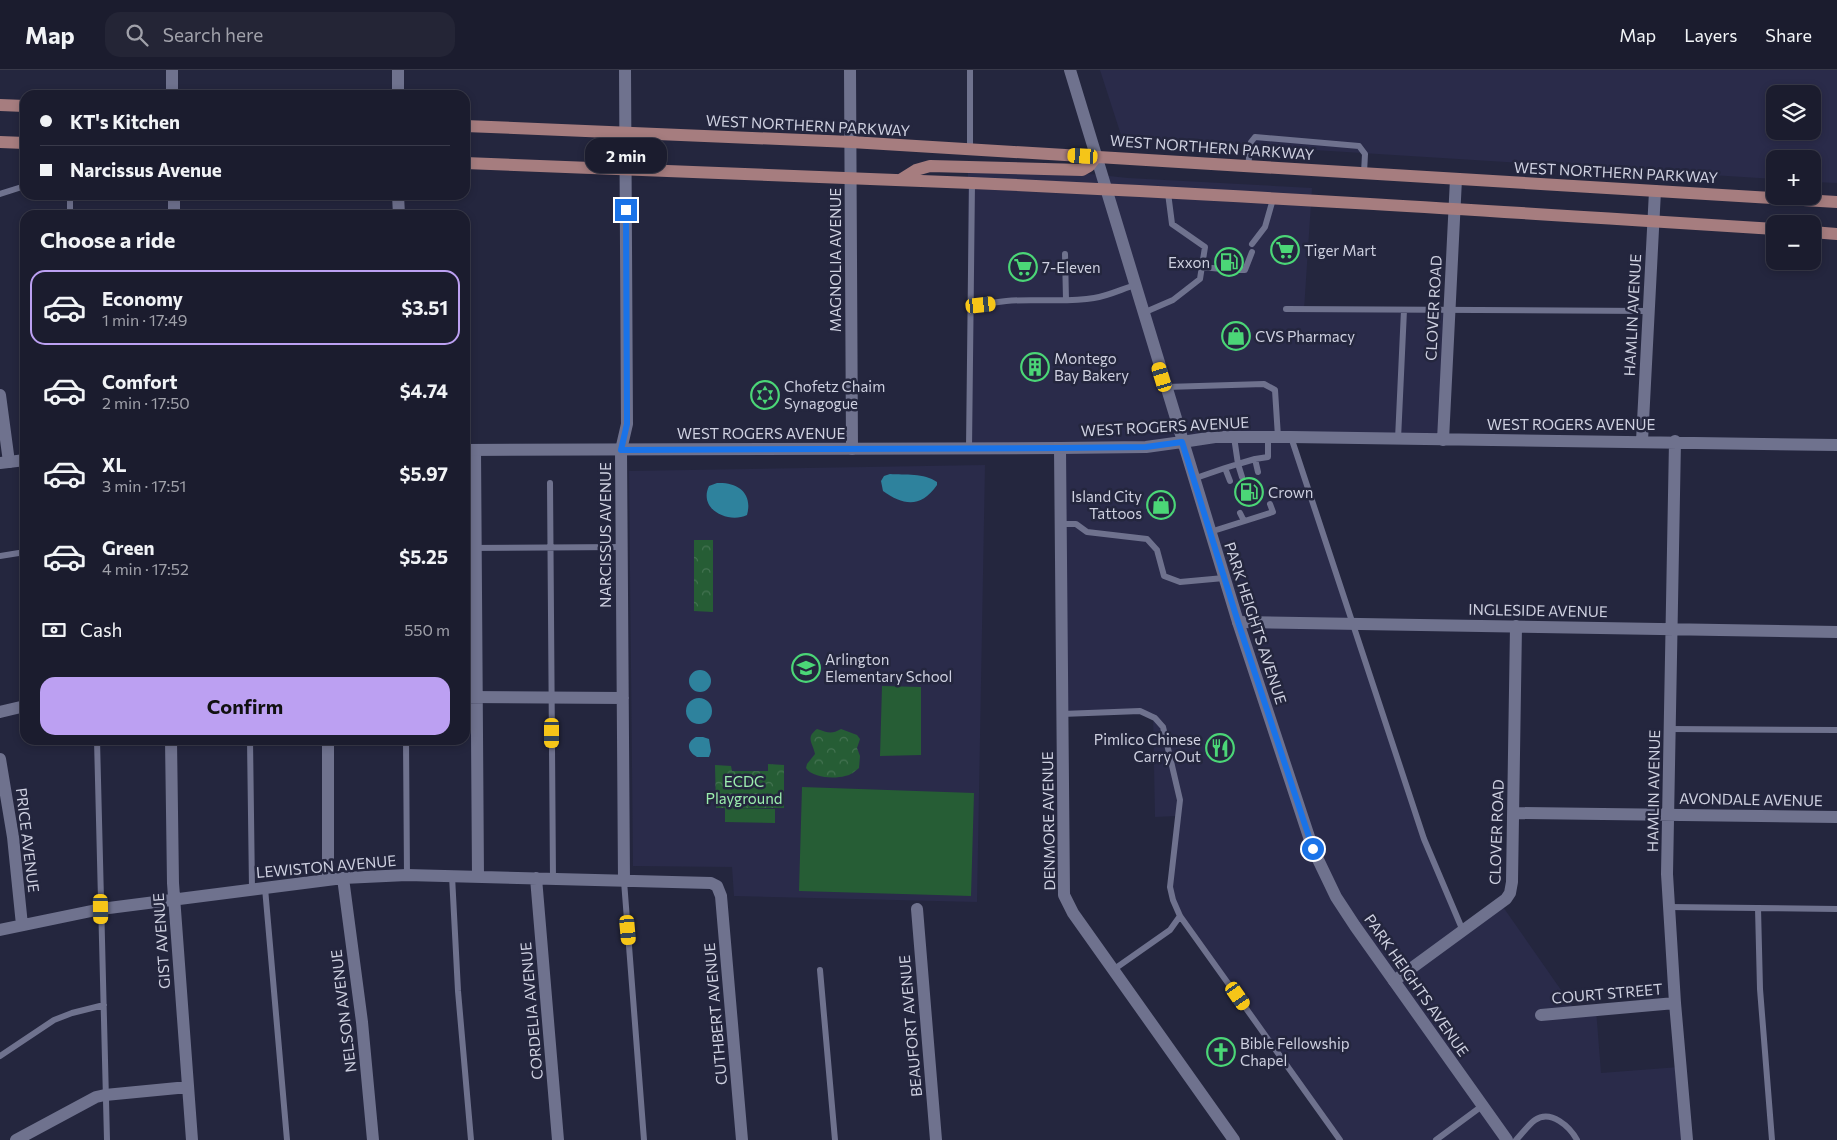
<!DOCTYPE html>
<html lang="en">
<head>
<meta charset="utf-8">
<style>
  body { margin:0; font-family:Commissioner,sans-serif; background:#242536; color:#f1f3f6; height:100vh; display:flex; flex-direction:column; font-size:19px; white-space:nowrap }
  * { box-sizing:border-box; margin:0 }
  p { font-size:16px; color:#a0a1aa }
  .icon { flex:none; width:28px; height:28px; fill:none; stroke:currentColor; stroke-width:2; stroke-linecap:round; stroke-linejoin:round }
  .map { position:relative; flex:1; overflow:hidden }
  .panel { position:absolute; left:20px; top:140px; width:450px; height:535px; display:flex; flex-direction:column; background:#1b1c2e; border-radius:15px; box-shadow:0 2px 8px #0003,0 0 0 1px #393a4a }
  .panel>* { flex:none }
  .hud { position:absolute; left:20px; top:20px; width:450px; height:110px; border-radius:15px; box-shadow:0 2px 8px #0003,0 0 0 1px #393a4a; display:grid; align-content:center; height:110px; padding:0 20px; background:#1b1c2e }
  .buttons { position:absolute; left:1766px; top:15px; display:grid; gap:10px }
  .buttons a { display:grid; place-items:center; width:55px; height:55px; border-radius:10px; background:#1b1c2e; box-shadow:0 2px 8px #0003,0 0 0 1px #393a4a; font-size:25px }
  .end { position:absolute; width:22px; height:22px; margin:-11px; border:6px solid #1a73e8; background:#fff; box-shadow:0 0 0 2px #fff }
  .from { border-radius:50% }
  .bubble { position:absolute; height:35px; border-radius:15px; background:#1b1c2e; box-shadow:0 2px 8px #0003,0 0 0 1px #393a4a; font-size:16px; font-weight:700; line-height:35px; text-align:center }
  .car { position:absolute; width:15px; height:30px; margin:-15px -8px; border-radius:6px; box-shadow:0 0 4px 1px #0007; background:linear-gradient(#f5c518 24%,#345 0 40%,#f5c518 0 76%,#345 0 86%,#f5c518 0) }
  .hud b { display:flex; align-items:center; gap:18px; height:48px; font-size:19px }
  .hud b+b { border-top:1px solid #393a4a }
  .hud i { width:12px; height:12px; background:#f1f3f6 }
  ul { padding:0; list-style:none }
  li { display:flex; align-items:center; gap:15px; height:75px; margin:0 10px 8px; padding:0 10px; border:2px solid transparent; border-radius:15px }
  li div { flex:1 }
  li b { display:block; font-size:19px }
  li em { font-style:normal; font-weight:700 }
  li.current { border-color:#bca0f2 }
  li>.icon { width:45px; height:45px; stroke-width:1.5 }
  h2 { padding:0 20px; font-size:22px; line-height:60px }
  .pay { display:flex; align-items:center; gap:12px; height:55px; padding:0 20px; font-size:19px }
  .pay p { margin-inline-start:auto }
  .button { display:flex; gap:10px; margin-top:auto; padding:10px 20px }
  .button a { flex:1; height:58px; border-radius:15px; background:#bca0f2; color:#111; font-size:20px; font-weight:700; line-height:58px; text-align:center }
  header { display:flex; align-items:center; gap:30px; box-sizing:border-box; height:70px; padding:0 25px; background:#1b1c2e; border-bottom:1px solid #393a4a }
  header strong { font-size:24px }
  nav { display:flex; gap:28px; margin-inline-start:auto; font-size:18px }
  .search { width:350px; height:45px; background:#242536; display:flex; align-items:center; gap:12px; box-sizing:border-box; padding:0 18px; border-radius:15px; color:#a0a1aa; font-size:19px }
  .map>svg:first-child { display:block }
</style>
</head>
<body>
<header>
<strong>Map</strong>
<div class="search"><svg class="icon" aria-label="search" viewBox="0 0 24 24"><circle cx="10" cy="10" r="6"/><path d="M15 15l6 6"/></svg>Search here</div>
<nav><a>Map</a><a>Layers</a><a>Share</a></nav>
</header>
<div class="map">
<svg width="1837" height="1070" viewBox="0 0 1837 1070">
  <defs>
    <pattern id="park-crowns" width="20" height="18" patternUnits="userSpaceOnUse" patternTransform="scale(1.25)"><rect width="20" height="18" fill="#265d35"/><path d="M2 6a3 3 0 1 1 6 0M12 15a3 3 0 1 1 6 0" fill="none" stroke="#447352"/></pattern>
  </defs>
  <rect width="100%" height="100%" fill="#24263e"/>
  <path fill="#2a2b4a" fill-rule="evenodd" d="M1100,0H1837V113L1813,112L1812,89H1775V109L1122,68ZM1775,24H1812V61H1775Z
    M968,101L1070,102L1128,108L1312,118L1304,240L1449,241L1439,372L1292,369L1411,739L1461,863L1501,834L1575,940L1596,939L1601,1003L1679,997L1684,1070H1340L1172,833L1177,746L1155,747L1153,643L1060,644L1058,379L968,378Z
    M985,395L977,832L734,826L732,797L633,796L629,401Z"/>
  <path fill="url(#park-crowns)" d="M694,470H713V542L694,541Z
    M817,659C827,662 831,665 841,659L857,665L860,669L857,678L860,686L859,698C854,702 851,705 845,706C834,709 813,708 806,698L807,694L815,684C813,673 805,668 817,659Z
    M768,694L784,695V738H716L715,695L731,696L732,701H768Z"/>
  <path fill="#265d35" d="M882,616L921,617V685L880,686Z
    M802,717L974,723L971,826L799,821Z
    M725,738L775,739V753L725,752Z"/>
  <path fill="#2e829d" d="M890,404C905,405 924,403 937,412V415C921,438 904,436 883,421L881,411L884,406Z
    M717,413C738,412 753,423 747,445C728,454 698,439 709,416Z
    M689 611a11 11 0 1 1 22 0a11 11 0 1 1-22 0Z
    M686 641a13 13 0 1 1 26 0a13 13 0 1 1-26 0Z
    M696,667H703L709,669L711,681L709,687H697C688,682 685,673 696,667Z"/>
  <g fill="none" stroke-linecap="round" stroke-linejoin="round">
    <path stroke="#6f728e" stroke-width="6" d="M970,79V0
      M1248,96L1251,72L1255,67L1359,76L1365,84L1364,103
      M0,124L25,116
      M70,125V145
      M1252,174L1265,157L1273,129
      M1065,184L1066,230
      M1202,197L1222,199
      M1235,200H1245L1252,182
      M971,239C1008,223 1055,235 1094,228C1108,226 1122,219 1135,215
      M1286,239L1648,241
      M1143,243L1173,230L1200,209L1205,177L1172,154L1168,123
      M1166,317L1264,314L1275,320L1278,367
      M1291,367L1424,769L1463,861
      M1398,369L1404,240
      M969,379L972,113
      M1255,389L1268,387V367
      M1242,407L1238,394L1255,389L1258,402
      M1193,409L1225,398
      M1230,411L1225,398L1238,394L1234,367
      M550,413L553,809
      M1240,443L1244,451
      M1061,454H1076L1087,462L1147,469L1157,480L1164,506L1180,512L1224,508
      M1210,462L1273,442L1270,434
      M465,478L621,477
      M0,486L25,482
      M1062,644L1140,641L1155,648L1163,657L1180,730L1170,817L1173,830L1180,846L1340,1070
      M1670,659L1837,660
      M97,670L107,1070
      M250,670L252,819
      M406,670L407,805
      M452,806L458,921L471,1070
      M624,811L644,1070
      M265,818L287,1070
      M1668,837L1837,839
      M1758,838L1760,919L1772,1070
      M820,900L835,1070
      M1113,900L1170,860L1180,846
      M0,986L54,950L72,943L104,935
      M1436,1070L1482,1036
      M1516,1070C1522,1064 1528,1055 1535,1050C1551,1039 1570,1057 1577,1070"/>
    <path stroke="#6f728e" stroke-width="12" d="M172,0V25
      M850,0L852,379
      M398,25V0
      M174,125V145
      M398,125L399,145
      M0,325L9,392
      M1443,370L1456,109
      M1642,371L1655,121
      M1675,371L1667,804L1675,933L1687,1070
      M1182,372L1215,367H1291L1837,375
      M1060,378L1064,825L1073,843L1234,1070
      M475,380L478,807
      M1238,552L1837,562
      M465,627L623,628
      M0,642L25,636
      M171,670L173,813L192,1070
      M328,670V810
      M0,689L13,767L22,855
      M1514,743L1837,747
      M343,808L362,952L373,1070
      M536,808L558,1070
      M624,811L621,380L627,354L625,0
      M917,839L936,1070
      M0,860L101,839L343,808L407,805L711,813L717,816L721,826L742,1070
      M1394,911L1506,829L1510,823L1512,812L1516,556
      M1541,945L1675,933
      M16,1070L96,1027L105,1025L188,1017"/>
    <path stroke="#6f728e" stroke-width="12" d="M1070,0L1238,552L1313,779L1336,827L1355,856L1507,1070
      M465,380L1060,378L1146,377L1182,372
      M0,393L25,390"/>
    <path stroke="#a67d7f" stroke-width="12" d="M0,35L25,36
      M465,56L851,72L1837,132
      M0,72L25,73
      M465,93C634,101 803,105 972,113C1240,125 1508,142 1775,159
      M900,110L916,100L930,96L1082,100L1089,96L1096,87
      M1812,162L1837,164"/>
  </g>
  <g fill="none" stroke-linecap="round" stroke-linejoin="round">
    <path stroke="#1a73e8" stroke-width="6" d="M626,140L627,354L621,380L1060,378L1146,377L1182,372L1238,552L1313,779"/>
  </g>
  <defs>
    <symbol id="supermarket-ring" viewBox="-11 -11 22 22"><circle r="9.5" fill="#24263e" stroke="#4bd677" stroke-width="1.5"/><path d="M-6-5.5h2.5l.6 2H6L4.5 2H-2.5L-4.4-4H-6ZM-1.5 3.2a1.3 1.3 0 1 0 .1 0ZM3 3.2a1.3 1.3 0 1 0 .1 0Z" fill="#4bd677"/></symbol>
    <symbol id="fuel-ring" viewBox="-11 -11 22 22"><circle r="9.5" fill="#24263e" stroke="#4bd677" stroke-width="1.5"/><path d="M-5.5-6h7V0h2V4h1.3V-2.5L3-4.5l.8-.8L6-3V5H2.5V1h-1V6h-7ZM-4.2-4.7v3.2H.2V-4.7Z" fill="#4bd677"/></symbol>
    <symbol id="shop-ring" viewBox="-11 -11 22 22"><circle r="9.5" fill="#24263e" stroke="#4bd677" stroke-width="1.5"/><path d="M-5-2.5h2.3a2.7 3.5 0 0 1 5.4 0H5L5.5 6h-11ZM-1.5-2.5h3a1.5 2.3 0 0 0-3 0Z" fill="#4bd677"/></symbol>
    <symbol id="building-ring" viewBox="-11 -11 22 22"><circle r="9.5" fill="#24263e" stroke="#4bd677" stroke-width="1.5"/><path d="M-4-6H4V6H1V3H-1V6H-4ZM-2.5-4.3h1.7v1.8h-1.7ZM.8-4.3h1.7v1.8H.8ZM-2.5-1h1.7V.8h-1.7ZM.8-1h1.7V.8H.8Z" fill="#4bd677"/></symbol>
    <symbol id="synagogue-ring" viewBox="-11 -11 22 22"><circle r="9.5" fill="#24263e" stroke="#4bd677" stroke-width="1.5"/><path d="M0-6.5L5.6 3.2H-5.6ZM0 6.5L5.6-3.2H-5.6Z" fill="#4bd677"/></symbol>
    <symbol id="school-ring" viewBox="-11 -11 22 22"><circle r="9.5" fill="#24263e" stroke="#4bd677" stroke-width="1.5"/><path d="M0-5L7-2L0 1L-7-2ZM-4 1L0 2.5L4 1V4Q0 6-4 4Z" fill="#4bd677"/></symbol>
    <symbol id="restaurant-ring" viewBox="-11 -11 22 22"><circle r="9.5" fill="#24263e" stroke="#4bd677" stroke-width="1.5"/><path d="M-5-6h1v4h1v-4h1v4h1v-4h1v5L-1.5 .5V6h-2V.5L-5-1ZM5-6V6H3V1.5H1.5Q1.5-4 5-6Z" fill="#4bd677"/></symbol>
    <symbol id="church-ring" viewBox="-11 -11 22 22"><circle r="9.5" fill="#24263e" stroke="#4bd677" stroke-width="1.5"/><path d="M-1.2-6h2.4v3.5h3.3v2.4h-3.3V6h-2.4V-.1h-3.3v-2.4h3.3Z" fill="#4bd677"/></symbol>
  </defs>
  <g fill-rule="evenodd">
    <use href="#supermarket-ring" x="1269" y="164" width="32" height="32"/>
    <use href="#fuel-ring" x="1213" y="176" width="32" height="32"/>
    <use href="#supermarket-ring" x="1007" y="181" width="32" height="32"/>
    <use href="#shop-ring" x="1220" y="250" width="32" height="32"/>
    <use href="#building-ring" x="1019" y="281" width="32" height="32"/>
    <use href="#synagogue-ring" x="749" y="309" width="32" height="32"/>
    <use href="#fuel-ring" x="1233" y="406" width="32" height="32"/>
    <use href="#shop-ring" x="1145" y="419" width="32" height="32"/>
    <use href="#school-ring" x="790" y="582" width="32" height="32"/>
    <use href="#restaurant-ring" x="1204" y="662" width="32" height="32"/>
    <use href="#church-ring" x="1205" y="966" width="32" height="32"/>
  </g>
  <g text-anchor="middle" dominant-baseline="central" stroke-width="5" stroke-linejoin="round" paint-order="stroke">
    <g font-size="15" fill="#ced0e0" stroke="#24263e">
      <text transform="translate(808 55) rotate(3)">WEST NORTHERN PARKWAY</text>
      <text transform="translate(1212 77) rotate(4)">WEST NORTHERN PARKWAY</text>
      <text transform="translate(1616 102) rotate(3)">WEST NORTHERN PARKWAY</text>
      <text transform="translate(835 190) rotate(-90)">MAGNOLIA AVENUE</text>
      <text transform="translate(1433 238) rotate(-87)">CLOVER ROAD</text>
      <text transform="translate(1632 245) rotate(-87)">HAMLIN AVENUE</text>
      <text x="1571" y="354">WEST ROGERS AVENUE</text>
      <text transform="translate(1165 356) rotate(-3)">WEST ROGERS AVENUE</text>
      <text x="761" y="363">WEST ROGERS AVENUE</text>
      <text transform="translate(605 465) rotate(-90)">NARCISSUS AVENUE</text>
      <text transform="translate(1538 540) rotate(1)">INGLESIDE AVENUE</text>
      <text transform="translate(1256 553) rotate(72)">PARK HEIGHTS AVENUE</text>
      <text transform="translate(1653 721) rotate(-89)">HAMLIN AVENUE</text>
      <text transform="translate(1751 729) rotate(1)">AVONDALE AVENUE</text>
      <text transform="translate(1048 751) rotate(-91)">DENMORE AVENUE</text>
      <text transform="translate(1496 762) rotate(-88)">CLOVER ROAD</text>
      <text transform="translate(28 770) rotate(83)">PRICE AVENUE</text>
      <text transform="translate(326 796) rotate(-5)">LEWISTON AVENUE</text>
      <text transform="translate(161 871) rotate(-94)">GIST AVENUE</text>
      <text transform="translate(1417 915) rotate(55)">PARK HEIGHTS AVENUE</text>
      <text transform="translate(1607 923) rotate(-5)">COURT STREET</text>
      <text transform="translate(343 941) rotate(-97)">NELSON AVENUE</text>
      <text transform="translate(531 941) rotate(-95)">CORDELIA AVENUE</text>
      <text transform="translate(715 944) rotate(-95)">CUTHBERT AVENUE</text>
      <text transform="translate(910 956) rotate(-95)">BEAUFORT AVENUE</text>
    </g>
    <g font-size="15" fill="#ced0e0" stroke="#24263e" text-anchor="start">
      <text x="1304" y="180">Tiger Mart</text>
      <text x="1210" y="192" text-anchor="end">Exxon</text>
      <text x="1042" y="197">7-Eleven</text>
      <text x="1255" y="266">CVS Pharmacy</text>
      <text x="1054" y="288">Montego<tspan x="1054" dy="17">Bay Bakery</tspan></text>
      <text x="784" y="316">Chofetz Chaim<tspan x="784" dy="17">Synagogue</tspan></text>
      <text x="1268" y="422">Crown</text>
      <text x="1142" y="426" text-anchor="end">Island City<tspan x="1142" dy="17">Tattoos</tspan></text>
      <text x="825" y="589">Arlington<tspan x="825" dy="17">Elementary School</tspan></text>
      <text x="1201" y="669" text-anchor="end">Pimlico Chinese<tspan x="1201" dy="17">Carry Out</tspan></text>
      <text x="1240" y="973">Bible Fellowship<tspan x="1240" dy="17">Chapel</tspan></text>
    </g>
    <g font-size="15" fill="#9ceeae" stroke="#24263e">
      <text x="744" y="711">ECDC<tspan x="744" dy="17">Playground</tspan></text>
    </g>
  </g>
</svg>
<div class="buttons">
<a><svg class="icon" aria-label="layers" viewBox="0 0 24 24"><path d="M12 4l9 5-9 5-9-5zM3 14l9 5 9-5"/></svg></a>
<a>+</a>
<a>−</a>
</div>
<i class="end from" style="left:1313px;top:779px"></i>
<i class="end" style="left:626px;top:140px"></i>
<div class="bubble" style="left:585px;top:68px;width:82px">2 min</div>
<i class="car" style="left:1083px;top:86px;rotate:273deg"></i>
<i class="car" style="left:981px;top:235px;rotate:84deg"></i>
<i class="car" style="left:1162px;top:307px;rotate:343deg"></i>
<i class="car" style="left:552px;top:663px;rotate:180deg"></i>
<i class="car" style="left:101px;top:839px;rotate:179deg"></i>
<i class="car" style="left:628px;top:860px;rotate:175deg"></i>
<i class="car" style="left:1238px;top:926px;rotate:145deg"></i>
<div class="hud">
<b><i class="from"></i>KT's Kitchen</b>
<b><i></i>Narcissus Avenue</b>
</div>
<section class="panel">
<h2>Choose a ride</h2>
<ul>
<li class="current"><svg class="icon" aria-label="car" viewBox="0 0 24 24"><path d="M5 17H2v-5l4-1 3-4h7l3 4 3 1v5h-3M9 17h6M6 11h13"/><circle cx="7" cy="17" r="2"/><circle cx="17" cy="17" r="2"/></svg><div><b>Economy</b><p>1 min · 17:49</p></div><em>$3.51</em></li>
<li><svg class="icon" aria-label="car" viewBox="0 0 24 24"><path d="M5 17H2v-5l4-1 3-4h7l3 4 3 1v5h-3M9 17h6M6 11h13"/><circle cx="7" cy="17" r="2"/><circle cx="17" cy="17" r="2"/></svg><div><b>Comfort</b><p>2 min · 17:50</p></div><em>$4.74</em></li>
<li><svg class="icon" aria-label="car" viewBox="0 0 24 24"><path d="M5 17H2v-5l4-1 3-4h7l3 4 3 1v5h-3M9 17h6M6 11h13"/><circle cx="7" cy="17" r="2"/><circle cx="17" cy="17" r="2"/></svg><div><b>XL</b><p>3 min · 17:51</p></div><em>$5.97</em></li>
<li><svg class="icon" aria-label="car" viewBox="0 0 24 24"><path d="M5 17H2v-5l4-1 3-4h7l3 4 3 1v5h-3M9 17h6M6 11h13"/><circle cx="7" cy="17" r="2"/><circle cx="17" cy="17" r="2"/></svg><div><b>Green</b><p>4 min · 17:52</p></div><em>$5.25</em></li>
</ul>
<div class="pay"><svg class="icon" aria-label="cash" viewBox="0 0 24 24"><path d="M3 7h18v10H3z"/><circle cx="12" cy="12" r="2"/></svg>Cash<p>550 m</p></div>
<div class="button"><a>Confirm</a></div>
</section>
</div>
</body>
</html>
